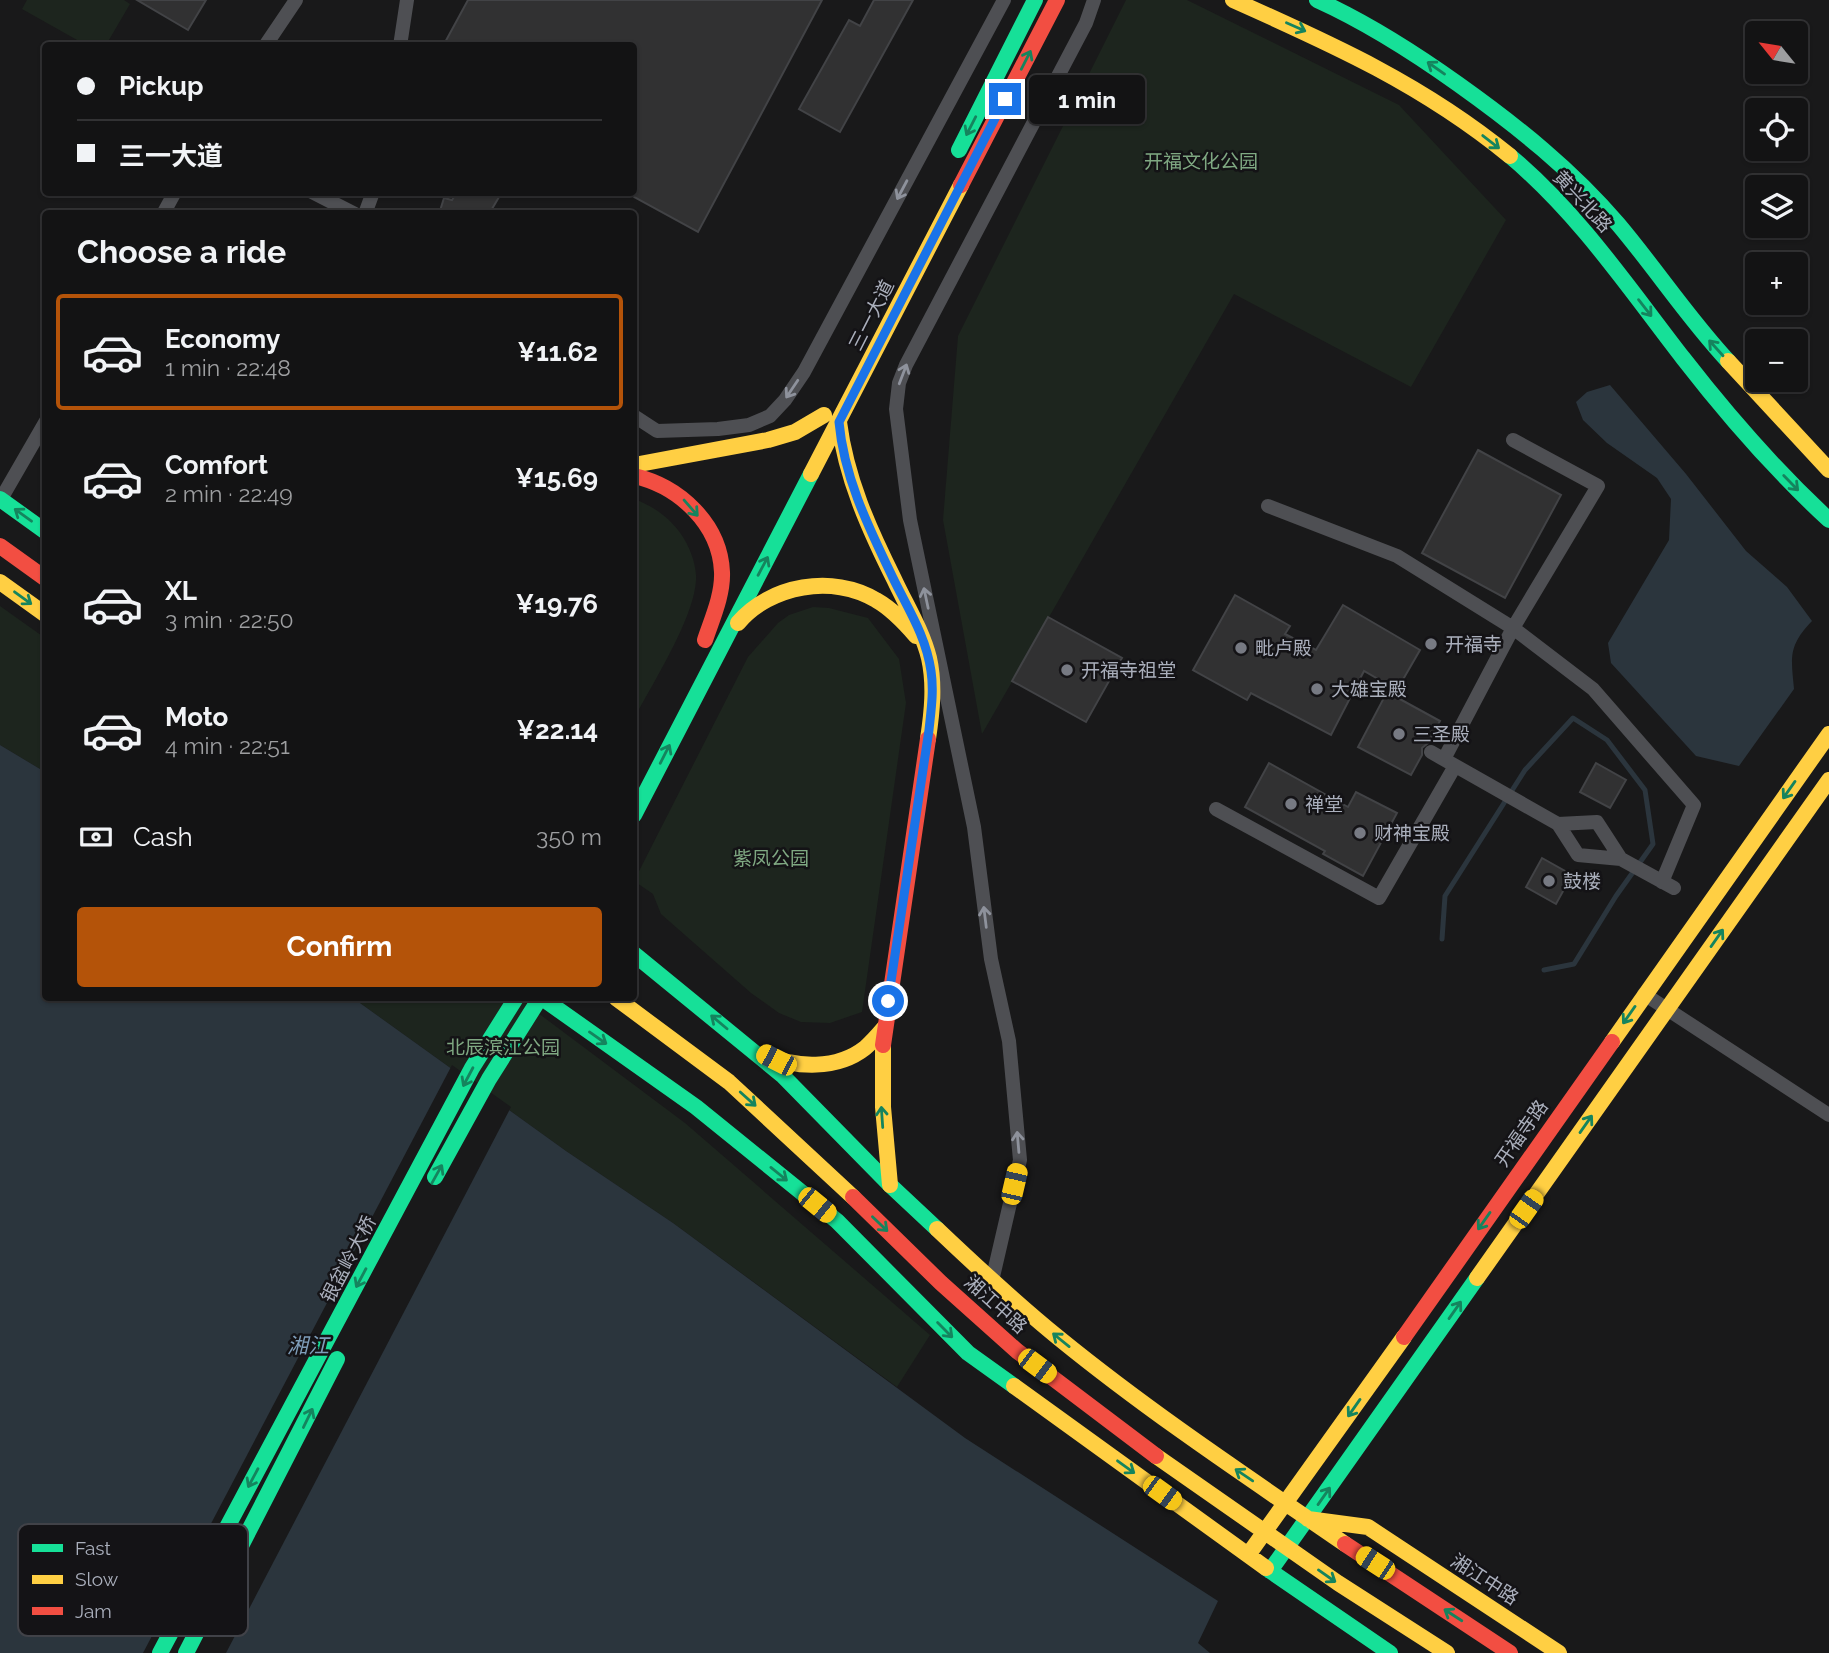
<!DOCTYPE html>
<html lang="en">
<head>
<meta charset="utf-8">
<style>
  body { margin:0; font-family:Raleway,"Noto Sans SC",sans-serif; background:#1c1c1d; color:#f1f3f6; height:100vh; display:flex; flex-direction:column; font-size:26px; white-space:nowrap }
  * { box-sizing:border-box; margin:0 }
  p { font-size:23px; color:#9d9ea0 }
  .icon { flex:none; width:38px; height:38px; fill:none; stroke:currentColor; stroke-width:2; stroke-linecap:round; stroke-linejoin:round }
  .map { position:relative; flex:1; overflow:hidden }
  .drawer { position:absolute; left:42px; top:210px; width:595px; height:791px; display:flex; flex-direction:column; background:#131314; border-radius:7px; box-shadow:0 2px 5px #0004,0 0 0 2px #323234 }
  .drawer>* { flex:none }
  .guide { position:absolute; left:42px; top:42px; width:595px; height:154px; border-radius:7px; box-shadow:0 2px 5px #0004,0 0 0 2px #323234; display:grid; align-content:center; height:154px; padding:0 35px; background:#131314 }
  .needle { width:46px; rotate:300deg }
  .fabs { position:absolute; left:1745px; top:21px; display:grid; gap:14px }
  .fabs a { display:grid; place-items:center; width:63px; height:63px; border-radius:7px; background:#131314; box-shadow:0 2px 5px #0004,0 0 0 2px #323234; font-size:35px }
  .end { position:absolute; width:32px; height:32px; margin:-16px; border:9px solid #1a73e8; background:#fff; box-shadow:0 0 0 4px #fff }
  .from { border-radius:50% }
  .bubble { position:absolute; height:49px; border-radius:7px; background:#131314; box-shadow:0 2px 5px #0004,0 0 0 2px #323234; font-size:23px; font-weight:700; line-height:49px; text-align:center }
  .car { position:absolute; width:21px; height:42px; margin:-21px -10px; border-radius:9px; box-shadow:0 0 5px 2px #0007; background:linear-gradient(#f5c518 24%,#345 0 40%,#f5c518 0 76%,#345 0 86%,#f5c518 0) }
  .guide b { display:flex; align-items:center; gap:24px; height:66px; font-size:26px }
  .guide b+b { border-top:2px solid #323234 }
  .guide i { width:18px; height:18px; background:#f1f3f6 }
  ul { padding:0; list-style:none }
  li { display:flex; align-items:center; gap:21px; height:116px; margin:0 14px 10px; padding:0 21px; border:4px solid transparent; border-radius:7px }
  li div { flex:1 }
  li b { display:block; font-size:26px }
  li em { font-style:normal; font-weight:700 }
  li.active { border-color:#b45309 }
  li>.icon { width:63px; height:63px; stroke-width:1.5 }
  h2 { padding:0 35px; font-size:32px; line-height:84px }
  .pay { display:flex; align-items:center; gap:18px; height:77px; padding:0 35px; font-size:26px }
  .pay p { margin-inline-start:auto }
  .primary-button { display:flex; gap:14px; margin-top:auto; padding:14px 35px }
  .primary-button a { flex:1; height:80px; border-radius:7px; background:#b45309; color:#fff; font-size:28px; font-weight:700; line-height:80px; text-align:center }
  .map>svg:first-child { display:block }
</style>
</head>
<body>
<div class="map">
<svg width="1829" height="1653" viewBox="0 0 1829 1653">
  <rect width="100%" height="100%" fill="#19191a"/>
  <path fill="#1d251e" d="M27,0H124L130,4L106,45H86L22,9Z
    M1126,0H1187L1399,105L1506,220L1411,387L1234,294L982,734L943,520L958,336Z
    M634,499C653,506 669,517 681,534C689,546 695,560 696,575C698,613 652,684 634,719Z
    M0,606L45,638V772L0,745Z
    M813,607L829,608L868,618L899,659L906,703L862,1012L830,1023L801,1022L779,1013L751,993L661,914L653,894L634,881L748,657L778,623L789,615Z
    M353,998H518L685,1123L930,1335L897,1387L673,1223L566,1151Z"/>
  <path fill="#2b353d" d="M1610,385L1686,474L1746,551L1787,587L1812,621C1788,646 1791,657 1794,689L1739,766L1696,756L1611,663L1608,643L1669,540L1671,499L1657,478L1607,443L1583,420L1576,402L1587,392Z
    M0,745L45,772L46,998H353L566,1151L673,1223L965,1438L1218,1601L1198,1643L1210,1653H0Z"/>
  <path fill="#19191a" d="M452,1065L511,1107L226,1653H143Z"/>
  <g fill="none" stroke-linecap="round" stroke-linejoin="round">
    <path stroke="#2b353d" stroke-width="5" d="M1442,939L1445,896L1525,770L1573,718L1607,740L1645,790L1653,844L1616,896L1574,964L1544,970"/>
  </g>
  <path fill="#313132" stroke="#424346" stroke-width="2" d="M137,0H206L188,30Z
    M468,0H822L698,232L634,197V46H443Z
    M874,0H913L840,132L799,109L849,20L860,26Z
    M457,192H502L489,214H439L444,198L452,200Z
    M1478,450L1561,495L1505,598L1422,553Z
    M1235,595L1290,626L1285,634L1316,650L1343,605L1420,650L1397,690L1364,671L1331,735L1251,693L1247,700L1193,670Z
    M1048,617L1122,658L1086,722L1012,681Z
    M1387,692L1440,721L1428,743L1422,748V755L1411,775L1358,747Z
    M1269,763L1348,807L1356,792L1397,813L1363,876L1323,854L1325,851L1245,807Z
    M1596,763L1626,780L1610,808L1580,792Z
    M1542,858L1572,875L1556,904L1526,887Z"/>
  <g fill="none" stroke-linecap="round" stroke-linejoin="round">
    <path stroke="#4e4f53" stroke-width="14" d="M265,46L296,0
      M400,46L407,0
      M312,192L355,214
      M163,214L175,192
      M365,214L373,192
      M634,416L657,431L718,429L749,425L770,416L785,400L804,372L1004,0
      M1,499L46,421
      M1268,506L1397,556L1513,628L1593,689L1694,805L1662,882
      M1431,752L1558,824L1578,855L1621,859
      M1444,759L1513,628L1598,486L1513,440
      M1216,809L1379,898L1455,766
      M1558,824L1597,822L1621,859L1674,888
      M1644,994L1829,1115
      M992,1281L1020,1160L1009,1041L991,959L974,827L910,520L896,409L899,383L906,365L1086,23L1094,0"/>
    <path stroke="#16e098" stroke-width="16" d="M1317,0C1368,23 1413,52 1458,84C1517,126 1572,170 1618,224C1656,269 1688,318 1728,361
      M959,150L1035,0
      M1510,156C1579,214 1628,287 1683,358C1728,416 1775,470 1829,520
      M0,499L46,532
      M634,815L811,474
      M634,954L782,1075L890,1185L937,1229
      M542,998L696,1107L837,1221L968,1353L1014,1386
      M435,1177L489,1079L540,998
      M1266,1568L1390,1653
      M1270,1571L1477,1278
      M160,1653L472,1068L516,998
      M186,1653L337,1359"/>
    <path stroke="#ffcf43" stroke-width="16" d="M1233,0C1334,45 1423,85 1510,156
      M1728,361L1829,470
      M839,422C846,478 869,529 894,579C906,605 922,630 929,658C935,685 932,712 928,739
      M634,465L768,440L795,432L824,415
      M811,474L961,185
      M0,582L46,615
      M738,623C770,585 833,574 876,600C892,609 904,622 916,636
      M616,998L729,1082L853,1197
      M1612,1042L1829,734
      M883,1045V1107L890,1185
      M765,1055C796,1068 837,1070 865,1048C872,1042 878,1035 884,1028
      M937,1229C977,1267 1017,1304 1060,1339C1151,1413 1249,1478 1345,1544
      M1477,1278L1829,780
      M1014,1386L1266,1568
      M1156,1456L1338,1583L1447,1653
      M1308,1519L1368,1527L1559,1653
      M1248,1555L1404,1337"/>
    <path stroke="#f24e42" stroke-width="16" d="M961,185L1057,0
      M634,476C679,486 720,524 722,572C723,595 712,619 705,640
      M0,546L46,579
      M883,1045L928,739
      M853,1197L941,1283L1017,1351L1156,1456
      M1404,1337L1612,1042
      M1345,1544L1510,1653"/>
  </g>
  <defs><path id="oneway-shaft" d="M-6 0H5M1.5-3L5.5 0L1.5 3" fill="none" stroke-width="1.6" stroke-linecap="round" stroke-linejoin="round" transform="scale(1.75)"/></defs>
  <g stroke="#15845e">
    <use href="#oneway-shaft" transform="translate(1296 27) rotate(24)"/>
    <use href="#oneway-shaft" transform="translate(1026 60) rotate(-63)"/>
    <use href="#oneway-shaft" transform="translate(1436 68) rotate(-145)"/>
    <use href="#oneway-shaft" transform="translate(971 126) rotate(117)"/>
    <use href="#oneway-shaft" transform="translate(1491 142) rotate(38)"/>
    <use href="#oneway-shaft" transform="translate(1645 308) rotate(52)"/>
    <use href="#oneway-shaft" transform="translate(1716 348) rotate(-132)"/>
    <use href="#oneway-shaft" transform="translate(1791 483) rotate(46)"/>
    <use href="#oneway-shaft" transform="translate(691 508) rotate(49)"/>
    <use href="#oneway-shaft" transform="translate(23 515) rotate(-144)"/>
    <use href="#oneway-shaft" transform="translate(763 566) rotate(-62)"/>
    <use href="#oneway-shaft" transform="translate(23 598) rotate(36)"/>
    <use href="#oneway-shaft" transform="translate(665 754) rotate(-63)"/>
    <use href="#oneway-shaft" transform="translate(1789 790) rotate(125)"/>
    <use href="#oneway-shaft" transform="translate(1717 938) rotate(-55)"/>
    <use href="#oneway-shaft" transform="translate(1629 1015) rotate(125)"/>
    <use href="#oneway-shaft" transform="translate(719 1022) rotate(-140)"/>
    <use href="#oneway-shaft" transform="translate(598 1038) rotate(35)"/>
    <use href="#oneway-shaft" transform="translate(468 1077) rotate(118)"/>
    <use href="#oneway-shaft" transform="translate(748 1099) rotate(42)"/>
    <use href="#oneway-shaft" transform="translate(882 1117) rotate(-94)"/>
    <use href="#oneway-shaft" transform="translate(1586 1124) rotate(-55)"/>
    <use href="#oneway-shaft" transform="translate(437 1174) rotate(-61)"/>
    <use href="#oneway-shaft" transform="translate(779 1174) rotate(39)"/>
    <use href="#oneway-shaft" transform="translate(1484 1221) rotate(125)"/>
    <use href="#oneway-shaft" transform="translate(880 1224) rotate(44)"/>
    <use href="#oneway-shaft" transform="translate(361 1278) rotate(118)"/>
    <use href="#oneway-shaft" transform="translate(1455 1310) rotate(-55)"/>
    <use href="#oneway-shaft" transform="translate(945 1330) rotate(45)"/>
    <use href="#oneway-shaft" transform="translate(1061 1340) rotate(-141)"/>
    <use href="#oneway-shaft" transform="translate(1354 1408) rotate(125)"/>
    <use href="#oneway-shaft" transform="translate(308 1418) rotate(-64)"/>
    <use href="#oneway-shaft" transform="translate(1126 1467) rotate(36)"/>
    <use href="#oneway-shaft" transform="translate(1244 1475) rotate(-146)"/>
    <use href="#oneway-shaft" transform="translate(253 1478) rotate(118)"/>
    <use href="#oneway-shaft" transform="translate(1324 1496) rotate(-55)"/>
    <use href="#oneway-shaft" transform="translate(1327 1576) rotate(35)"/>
    <use href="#oneway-shaft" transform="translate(1453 1615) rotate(-147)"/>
  </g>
  <g stroke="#8e929c">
    <use href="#oneway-shaft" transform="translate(902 190) rotate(118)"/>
    <use href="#oneway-shaft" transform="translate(903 374) rotate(-69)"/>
    <use href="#oneway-shaft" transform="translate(792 389) rotate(124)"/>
    <use href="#oneway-shaft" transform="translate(926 598) rotate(-102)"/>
    <use href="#oneway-shaft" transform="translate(985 917) rotate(-97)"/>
    <use href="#oneway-shaft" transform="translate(1018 1142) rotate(-95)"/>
  </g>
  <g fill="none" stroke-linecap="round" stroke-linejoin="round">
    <path stroke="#1a73e8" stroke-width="9" d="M888,1001L929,730C931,711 934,691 931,671C926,636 908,609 893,578C869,528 844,478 839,422L1005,99"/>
  </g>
  <g fill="#777a83" stroke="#141316" stroke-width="2.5">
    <circle cx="1431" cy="644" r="7"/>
    <circle cx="1241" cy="648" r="7"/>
    <circle cx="1067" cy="670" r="7"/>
    <circle cx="1317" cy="689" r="7"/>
    <circle cx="1399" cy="734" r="7"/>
    <circle cx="1291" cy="804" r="7"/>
    <circle cx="1360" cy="833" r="7"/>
    <circle cx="1549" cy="881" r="7"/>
  </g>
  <g text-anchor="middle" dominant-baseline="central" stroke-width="5" stroke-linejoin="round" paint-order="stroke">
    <g font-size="19" fill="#7fa882" stroke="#141316">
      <text x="1201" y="161">开福文化公园</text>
      <text x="771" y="858">紫凤公园</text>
      <text x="503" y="1047">北辰滨江公园</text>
    </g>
    <g font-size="19" fill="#aaafbc" stroke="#141316">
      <text transform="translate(1583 201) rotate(47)">黄兴北路</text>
      <text transform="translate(871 315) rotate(-63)">三一大道</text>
      <text transform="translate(1521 1133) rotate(-55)">开福寺路</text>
      <text transform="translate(348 1259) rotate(-62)">银盆岭大桥</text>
      <text transform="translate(996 1304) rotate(42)">湘江中路</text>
      <text transform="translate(1485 1579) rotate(33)">湘江中路</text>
    </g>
    <g font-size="19" fill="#aaafbc" stroke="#141316" text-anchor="start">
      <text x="1445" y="644">开福寺</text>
      <text x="1255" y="648">毗卢殿</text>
      <text x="1081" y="670">开福寺祖堂</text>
      <text x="1331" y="689">大雄宝殿</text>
      <text x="1413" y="734">三圣殿</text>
      <text x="1305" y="804">禅堂</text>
      <text x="1374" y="833">财神宝殿</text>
      <text x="1563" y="881">鼓楼</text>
    </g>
    <g font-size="21" font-style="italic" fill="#7e9db9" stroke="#141316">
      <text x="308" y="1345">湘江</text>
    </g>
  </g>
  <rect x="18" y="1524" width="230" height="112" rx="10" fill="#141316" stroke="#414248" stroke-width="2"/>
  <rect x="32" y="1544" width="31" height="8" fill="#16e098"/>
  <rect x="32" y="1575" width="31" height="9" fill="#ffcf43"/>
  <rect x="32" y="1607" width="31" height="8" fill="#f24e42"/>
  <g font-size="19" fill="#aaafbc">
    <text x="75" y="1555">Fast</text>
    <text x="75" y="1586">Slow</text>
    <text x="75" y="1618">Jam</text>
  </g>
</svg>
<div class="fabs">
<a><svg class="needle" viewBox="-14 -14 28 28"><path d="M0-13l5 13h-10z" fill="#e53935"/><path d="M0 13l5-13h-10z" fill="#9d9ea0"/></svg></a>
<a><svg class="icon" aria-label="locate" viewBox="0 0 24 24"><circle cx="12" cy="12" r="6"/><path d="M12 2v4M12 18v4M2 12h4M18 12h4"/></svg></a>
<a><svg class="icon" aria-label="layers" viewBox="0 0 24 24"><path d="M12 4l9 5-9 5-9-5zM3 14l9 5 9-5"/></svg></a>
<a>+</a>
<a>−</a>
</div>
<i class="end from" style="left:888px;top:1001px"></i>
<i class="end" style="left:1005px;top:99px"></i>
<div class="bubble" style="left:1029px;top:75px;width:116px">1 min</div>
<i class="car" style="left:776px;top:1060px;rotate:297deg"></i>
<i class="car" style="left:1014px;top:1184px;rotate:13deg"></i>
<i class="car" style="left:817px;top:1205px;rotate:129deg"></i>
<i class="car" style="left:1526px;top:1209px;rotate:35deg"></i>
<i class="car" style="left:1037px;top:1366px;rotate:127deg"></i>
<i class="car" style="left:1162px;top:1493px;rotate:126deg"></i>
<i class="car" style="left:1375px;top:1563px;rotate:303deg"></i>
<div class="guide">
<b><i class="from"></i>Pickup</b>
<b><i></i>三一大道</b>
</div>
<section class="drawer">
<h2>Choose a ride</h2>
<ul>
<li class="active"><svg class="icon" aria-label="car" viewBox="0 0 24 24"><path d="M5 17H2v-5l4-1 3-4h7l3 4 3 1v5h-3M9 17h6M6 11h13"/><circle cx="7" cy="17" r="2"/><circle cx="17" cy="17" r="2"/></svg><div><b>Economy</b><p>1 min · 22:48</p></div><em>¥11.62</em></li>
<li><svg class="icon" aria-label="car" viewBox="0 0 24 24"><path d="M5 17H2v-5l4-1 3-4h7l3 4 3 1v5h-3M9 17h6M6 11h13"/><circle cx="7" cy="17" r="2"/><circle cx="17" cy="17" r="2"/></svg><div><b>Comfort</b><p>2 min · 22:49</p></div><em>¥15.69</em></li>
<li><svg class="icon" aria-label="car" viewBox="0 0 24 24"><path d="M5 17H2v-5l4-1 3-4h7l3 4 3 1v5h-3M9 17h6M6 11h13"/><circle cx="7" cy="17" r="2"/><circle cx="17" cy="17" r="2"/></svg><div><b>XL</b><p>3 min · 22:50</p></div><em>¥19.76</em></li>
<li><svg class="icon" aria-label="car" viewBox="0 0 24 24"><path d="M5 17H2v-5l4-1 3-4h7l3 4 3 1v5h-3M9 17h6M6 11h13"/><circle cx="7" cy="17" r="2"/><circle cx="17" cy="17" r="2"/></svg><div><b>Moto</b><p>4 min · 22:51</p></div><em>¥22.14</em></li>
</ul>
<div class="pay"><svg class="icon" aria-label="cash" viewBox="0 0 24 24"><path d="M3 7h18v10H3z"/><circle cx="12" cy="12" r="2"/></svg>Cash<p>350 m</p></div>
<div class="primary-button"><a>Confirm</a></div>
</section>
</div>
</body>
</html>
